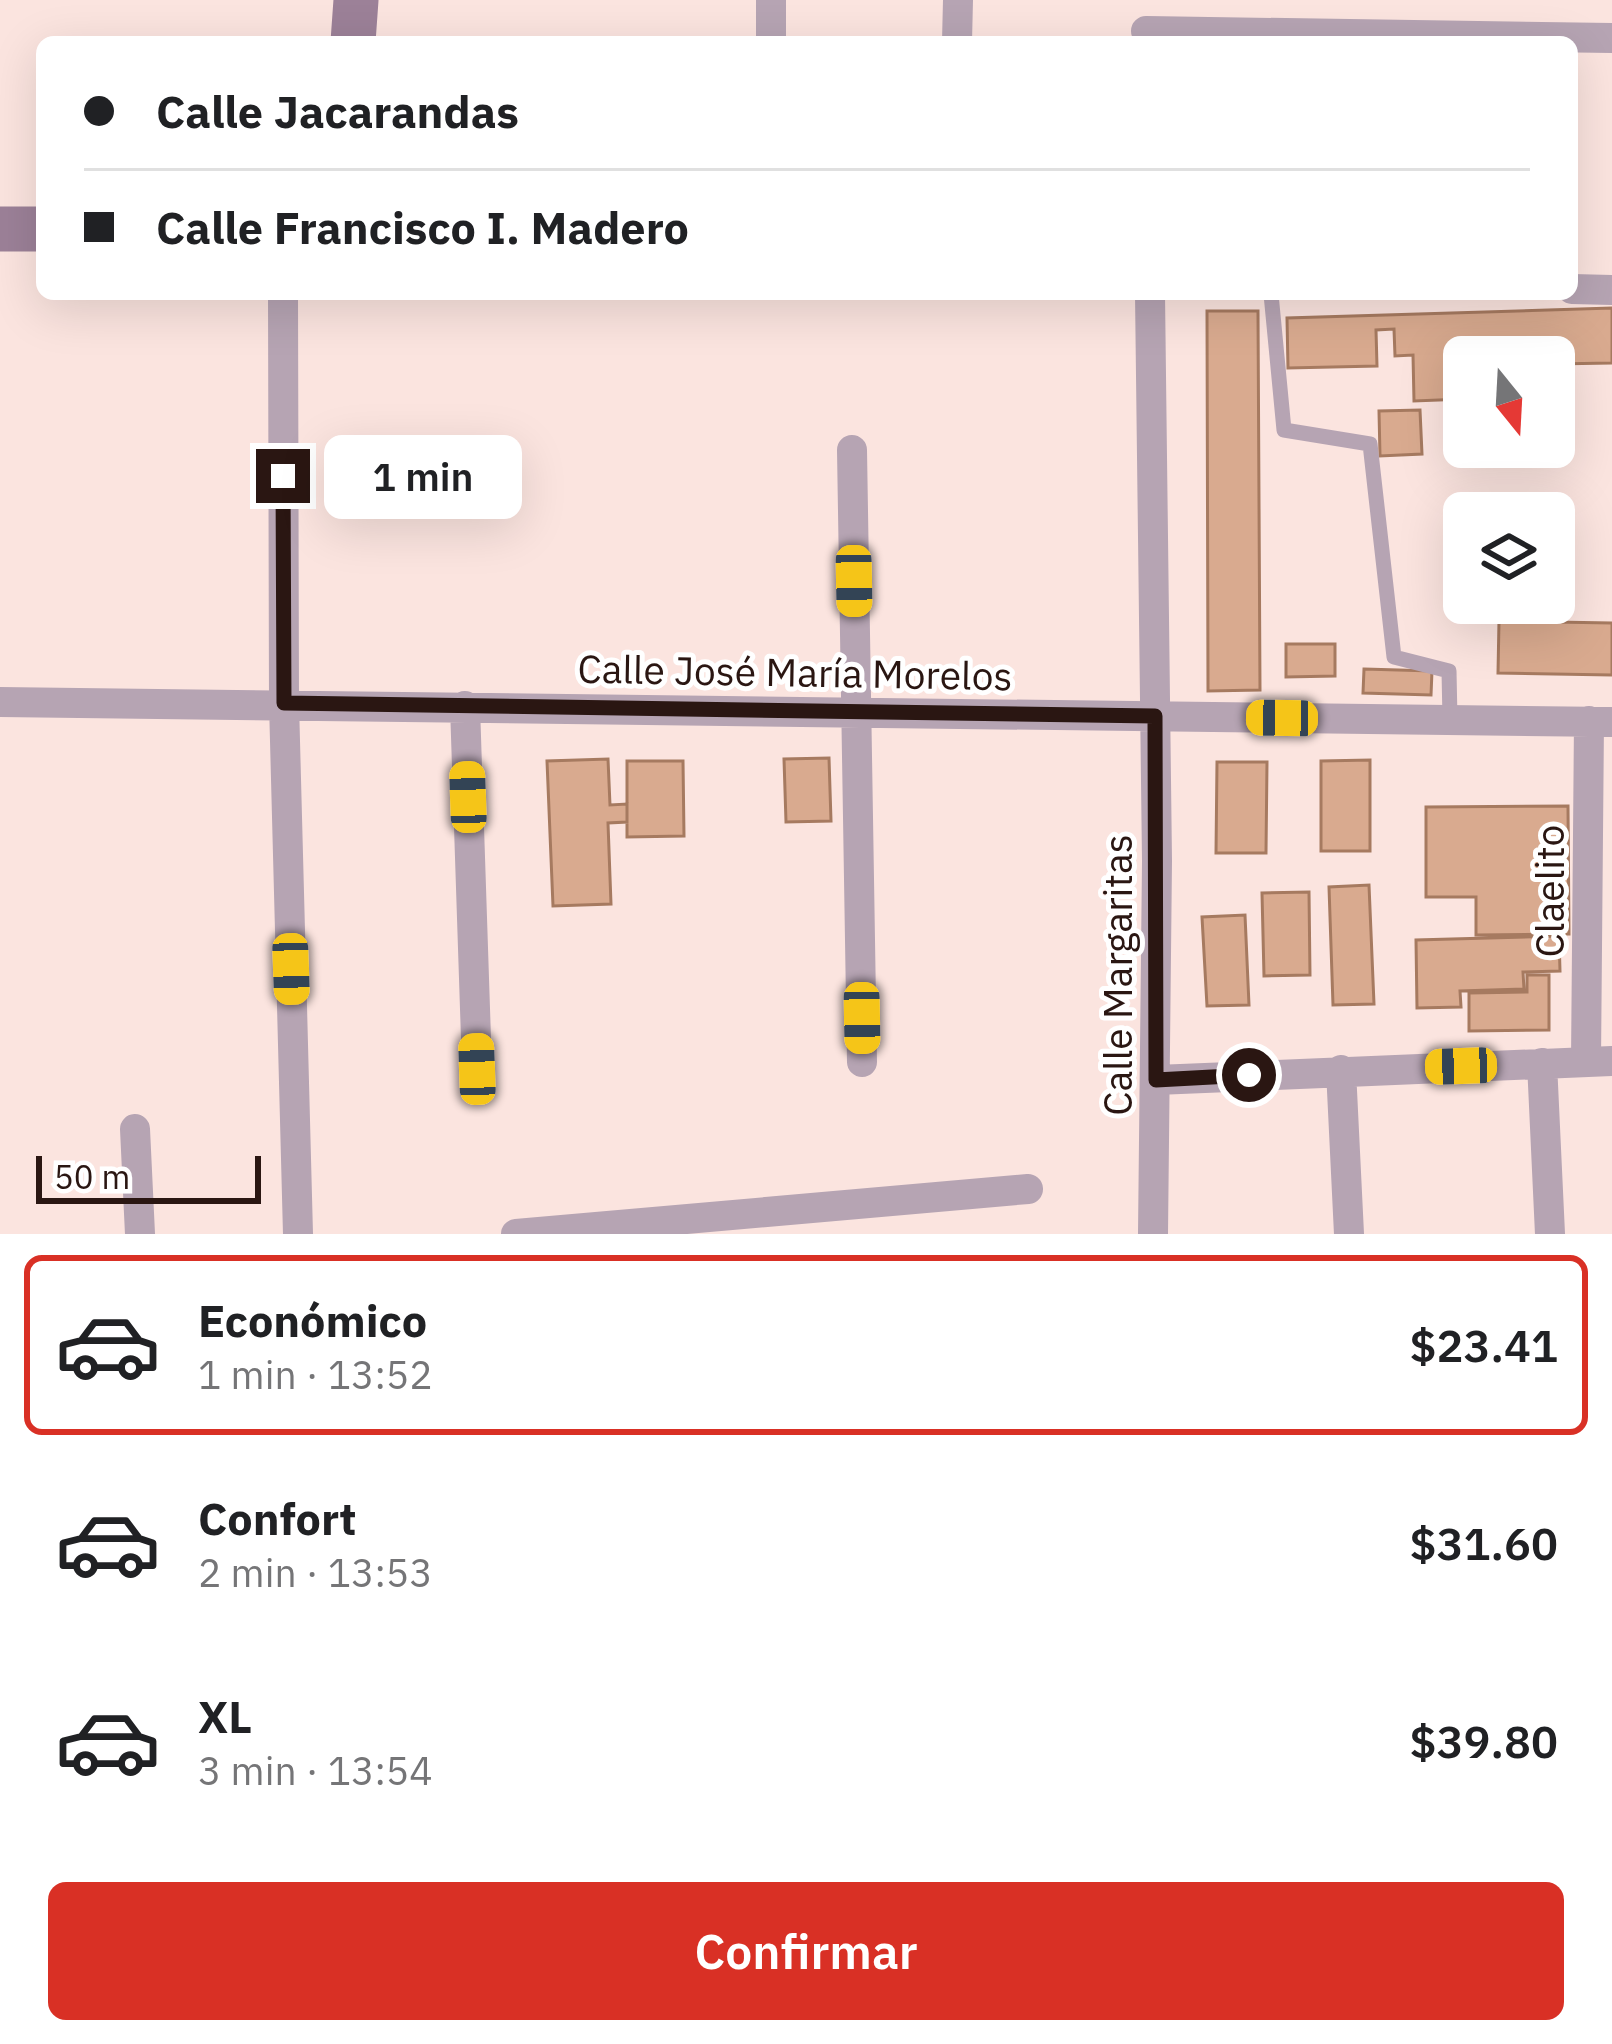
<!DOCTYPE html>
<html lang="es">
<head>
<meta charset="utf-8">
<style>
  body { margin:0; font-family:"IBM Plex Sans",sans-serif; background:#f2f2f2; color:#202124; height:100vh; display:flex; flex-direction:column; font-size:45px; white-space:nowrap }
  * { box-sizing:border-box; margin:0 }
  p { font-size:39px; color:#757577 }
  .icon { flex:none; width:66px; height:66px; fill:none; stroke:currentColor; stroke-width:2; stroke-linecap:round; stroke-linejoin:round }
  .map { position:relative; height:1234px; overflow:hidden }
  .sheet { display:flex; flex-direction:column; background:#fff; flex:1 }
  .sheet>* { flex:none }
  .hud { position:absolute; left:36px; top:36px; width:1542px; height:264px; border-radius:18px; box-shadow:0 12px 48px #0002; display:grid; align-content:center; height:264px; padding:0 48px; background:#fff }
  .needle { width:78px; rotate:162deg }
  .fabs { position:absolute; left:1443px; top:336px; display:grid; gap:24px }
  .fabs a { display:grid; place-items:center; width:132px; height:132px; border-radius:18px; background:#fff; box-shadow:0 12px 48px #0002; font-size:60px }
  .scale { position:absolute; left:36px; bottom:30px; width:225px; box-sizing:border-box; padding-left:12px; border:6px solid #2a1612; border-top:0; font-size:33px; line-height:42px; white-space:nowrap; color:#2a1612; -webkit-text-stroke:9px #fff; paint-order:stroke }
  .end { position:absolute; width:54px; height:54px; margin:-27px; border:15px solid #2a1612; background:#fff; box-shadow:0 0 0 6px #fff }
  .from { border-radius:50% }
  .bubble { position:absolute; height:84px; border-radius:18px; background:#fff; box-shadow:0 12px 48px #0002; font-size:39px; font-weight:600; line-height:84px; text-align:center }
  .car { position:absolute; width:36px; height:72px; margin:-36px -18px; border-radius:15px; box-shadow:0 0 9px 3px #0007; background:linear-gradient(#f5c518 24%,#345 0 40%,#f5c518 0 76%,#345 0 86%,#f5c518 0) }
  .hud b { display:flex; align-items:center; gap:42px; height:114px; font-size:45px }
  .hud b+b { border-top:3px solid #e0e0e0 }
  .hud i { width:30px; height:30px; background:#202124 }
  ul { padding:21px 0 0; list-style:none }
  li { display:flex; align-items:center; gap:36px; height:180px; margin:0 24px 18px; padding:0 24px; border:6px solid transparent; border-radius:18px }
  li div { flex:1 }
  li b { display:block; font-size:45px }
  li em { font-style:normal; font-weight:600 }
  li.selected { border-color:#d93025 }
  li>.icon { width:108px; height:108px; stroke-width:1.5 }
  .action { display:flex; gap:24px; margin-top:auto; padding:24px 48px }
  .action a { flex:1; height:138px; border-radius:18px; background:#d93025; color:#fff; font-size:48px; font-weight:600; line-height:138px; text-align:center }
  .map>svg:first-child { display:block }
</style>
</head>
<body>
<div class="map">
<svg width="1612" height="1234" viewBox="0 0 1612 1234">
  <rect width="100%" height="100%" fill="#fbe4df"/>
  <path fill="#d9aa8f" stroke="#a67a60" stroke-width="3" d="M1612,308V363L1554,364V357H1509V349L1477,350V357H1464V399L1414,401L1413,355L1395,356L1394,329L1376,330L1377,366L1288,368L1287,318Z
    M1207,311H1258L1260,690L1208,691Z
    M1420,410L1422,454L1380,456L1379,411Z
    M1499,621L1612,623V675L1498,673Z
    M1286,644H1335V676L1286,677Z
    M1364,669L1432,671L1431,695L1363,693Z
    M829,758L831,821L786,822L784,759Z
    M608,759L610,805L627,804V822L608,823L611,904L553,906L547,761Z
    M1370,760V851H1321V761Z
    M627,761H683L684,836L627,837Z
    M1217,762H1267L1266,853H1216Z
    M1568,806L1569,934L1476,935V897H1426V807Z
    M1369,885L1374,1004L1333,1005L1329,887Z
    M1309,892L1310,975L1264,976L1262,893Z
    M1245,915L1249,1005L1207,1006L1202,917Z
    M1559,936L1560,971L1523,972L1524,989L1460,991L1461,1007L1417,1008L1416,940Z
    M1527,975H1549V1030L1469,1031V993L1527,992Z"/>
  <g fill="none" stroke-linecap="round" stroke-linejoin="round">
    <path stroke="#b6a4b3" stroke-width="15" d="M1271,294L1284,430L1370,444L1394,657L1449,671L1450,720"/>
    <path stroke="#b6a4b3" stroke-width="30" d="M771,0V42
      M1146,31L1612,38
      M957,42L958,0
      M1572,289L1612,290
      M283,294L284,703L298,1234
      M1150,294L1157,861L1153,1234
      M852,450L862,1062
      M0,702L1612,722
      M465,706L477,1069
      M1586,1061L1589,721
      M1542,1063L1550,1234
      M1341,1070L1349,1234
      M1156,1080L1612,1061
      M135,1129L140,1234
      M516,1234L1028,1189"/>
    <path stroke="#9c8198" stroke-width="45" d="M353,42L356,0
      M0,229H42"/>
  </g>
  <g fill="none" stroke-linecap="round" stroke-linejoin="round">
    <path stroke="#2a1612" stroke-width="15" d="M283,476L284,703L1155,716L1156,1080L1249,1075"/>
  </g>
  <g text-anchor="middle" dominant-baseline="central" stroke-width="10" stroke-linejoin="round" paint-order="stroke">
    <g font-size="39" fill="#2a1612" stroke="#fff">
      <text transform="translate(795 672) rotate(1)">Calle José María Morelos</text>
      <text transform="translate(1549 891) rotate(-90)">Claelito</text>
      <text transform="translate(1117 975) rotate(-90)">Calle Margaritas</text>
    </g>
  </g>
</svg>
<div class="fabs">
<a><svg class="needle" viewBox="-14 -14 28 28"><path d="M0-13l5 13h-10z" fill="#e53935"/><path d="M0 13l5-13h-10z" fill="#757577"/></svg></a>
<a><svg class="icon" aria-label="layers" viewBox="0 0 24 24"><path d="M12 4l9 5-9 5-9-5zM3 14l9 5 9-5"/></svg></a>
</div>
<div class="scale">50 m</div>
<i class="end from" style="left:1249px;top:1075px"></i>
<i class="end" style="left:283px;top:476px"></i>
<div class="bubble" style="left:324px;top:435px;width:198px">1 min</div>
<i class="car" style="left:854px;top:581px;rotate:179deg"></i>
<i class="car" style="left:1282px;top:718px;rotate:271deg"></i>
<i class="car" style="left:468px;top:797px;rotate:358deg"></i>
<i class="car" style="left:291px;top:969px;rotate:178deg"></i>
<i class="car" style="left:862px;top:1018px;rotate:179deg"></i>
<i class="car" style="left:1461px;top:1066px;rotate:268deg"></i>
<i class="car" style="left:477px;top:1069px;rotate:358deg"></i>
<div class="hud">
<b><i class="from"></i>Calle Jacarandas</b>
<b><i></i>Calle Francisco I. Madero</b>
</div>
</div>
<section class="sheet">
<ul>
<li class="selected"><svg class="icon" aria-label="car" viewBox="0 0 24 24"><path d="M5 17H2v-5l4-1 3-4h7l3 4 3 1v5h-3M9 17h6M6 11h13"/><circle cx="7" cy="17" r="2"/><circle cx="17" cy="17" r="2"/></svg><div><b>Económico</b><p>1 min · 13:52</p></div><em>$23.41</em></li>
<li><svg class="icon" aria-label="car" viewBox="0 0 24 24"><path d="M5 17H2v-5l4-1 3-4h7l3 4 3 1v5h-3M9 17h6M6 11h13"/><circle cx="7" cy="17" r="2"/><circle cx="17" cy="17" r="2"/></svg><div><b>Confort</b><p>2 min · 13:53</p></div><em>$31.60</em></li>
<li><svg class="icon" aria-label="car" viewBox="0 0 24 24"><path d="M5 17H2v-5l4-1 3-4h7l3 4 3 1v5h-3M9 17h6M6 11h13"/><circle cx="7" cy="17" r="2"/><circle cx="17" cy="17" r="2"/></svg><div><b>XL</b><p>3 min · 13:54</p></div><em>$39.80</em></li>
</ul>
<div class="action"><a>Confirmar</a></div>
</section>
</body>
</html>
